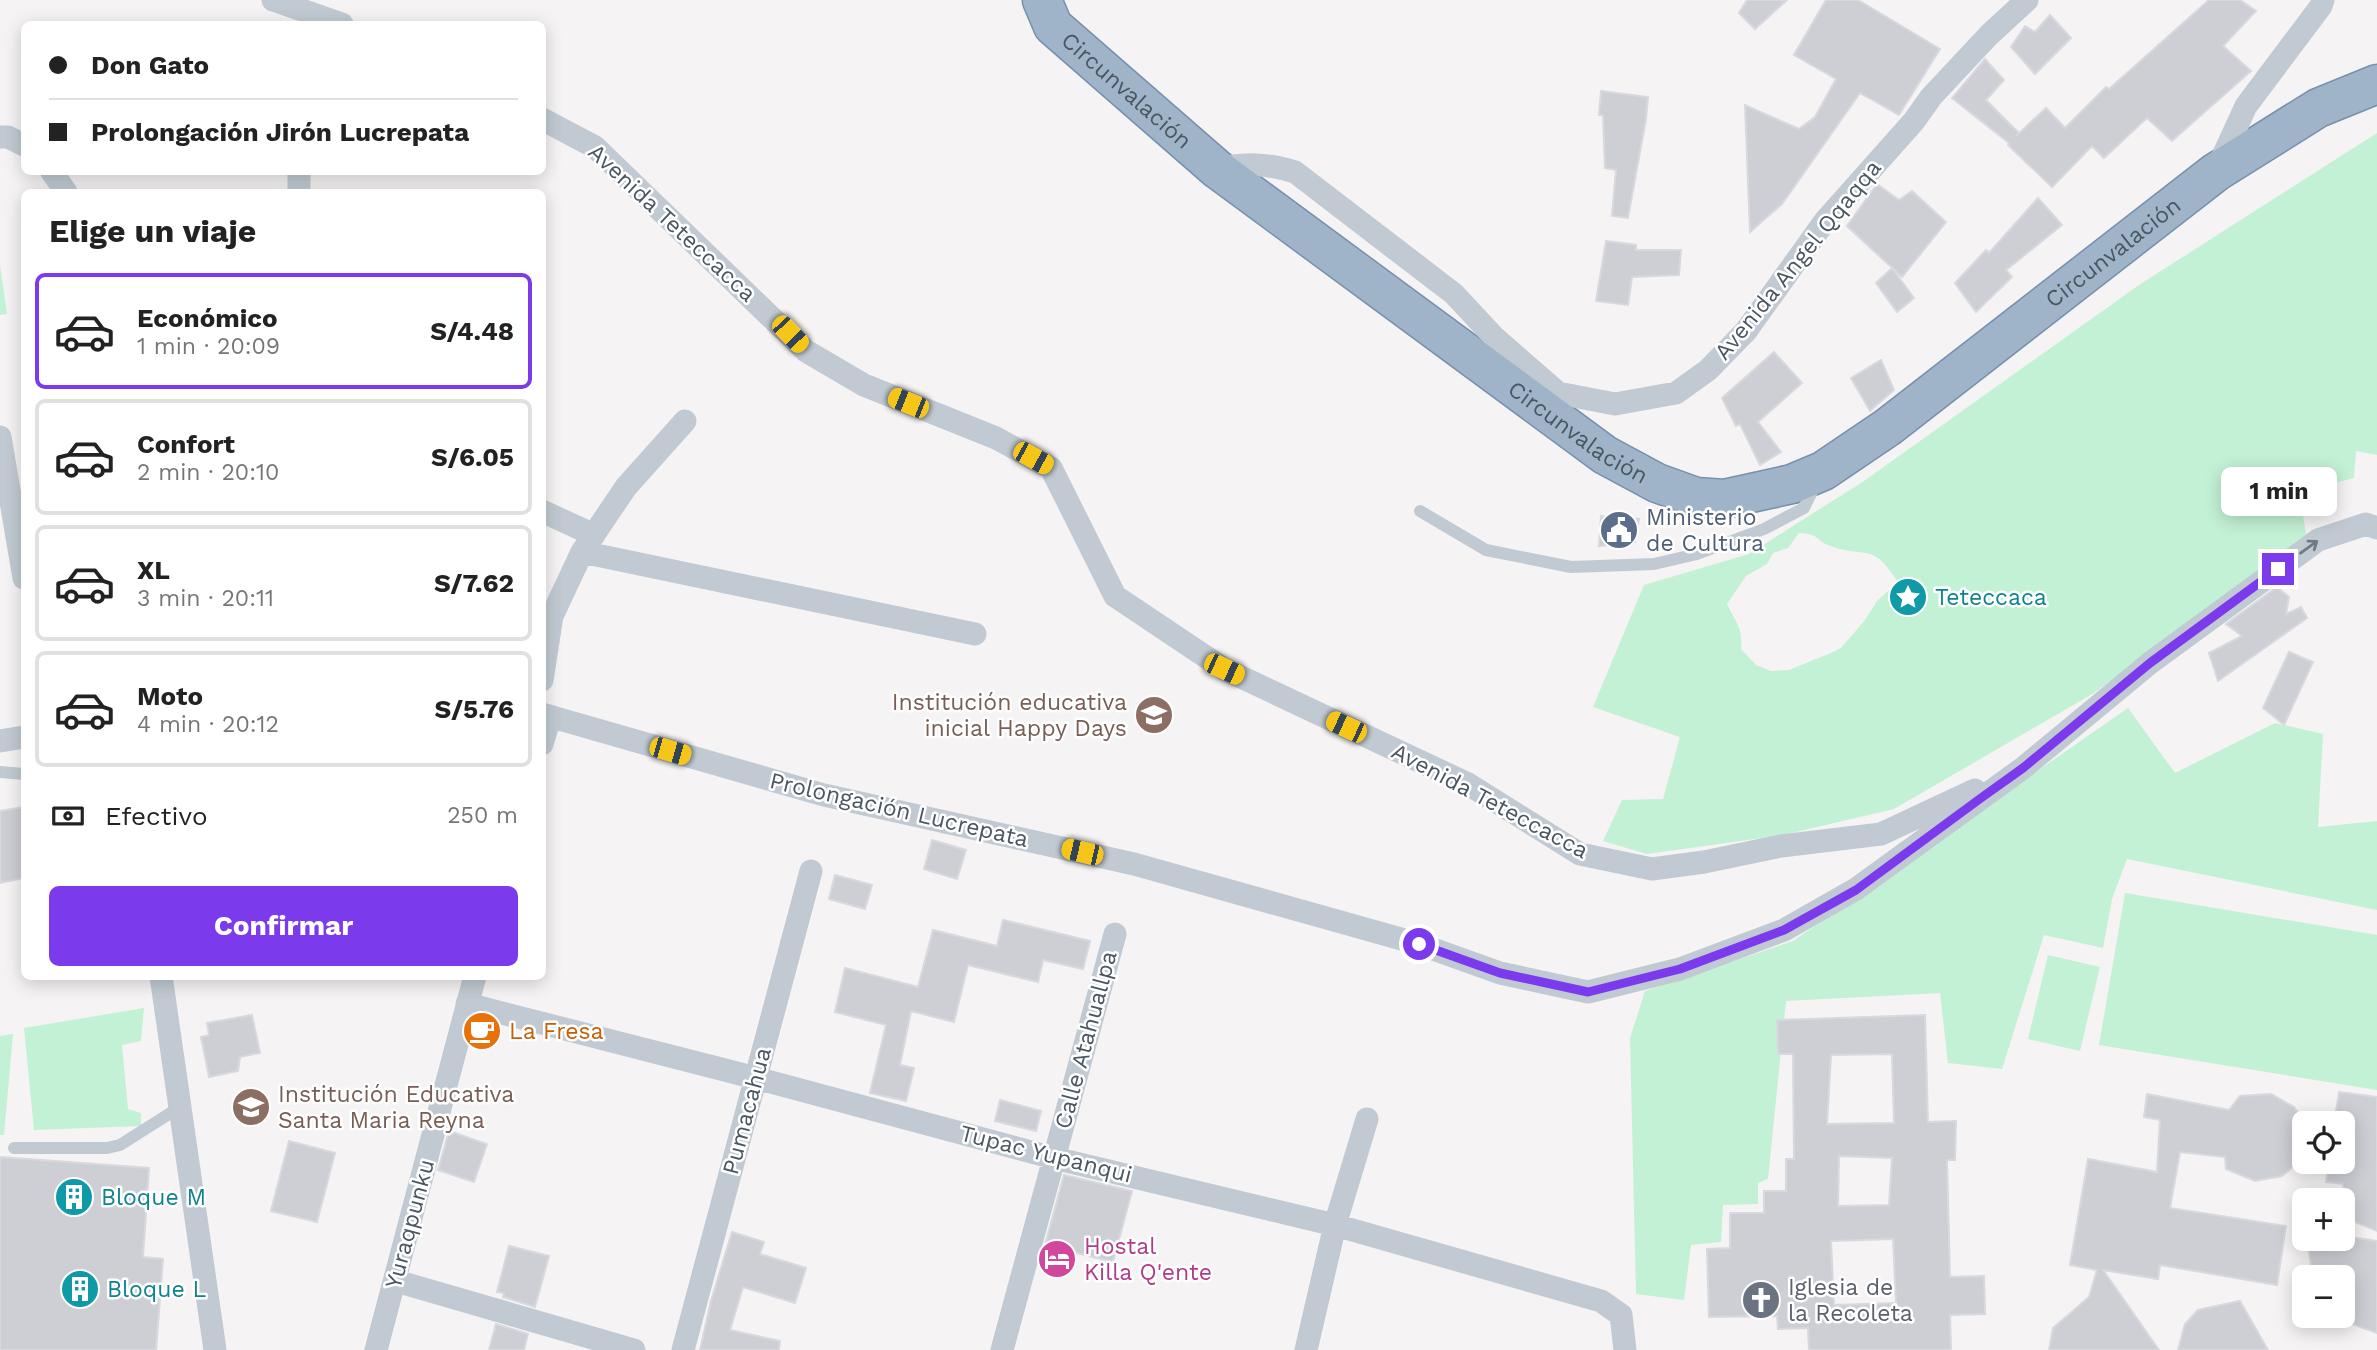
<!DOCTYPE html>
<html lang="es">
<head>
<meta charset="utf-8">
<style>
  body { margin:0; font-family:"Work Sans",sans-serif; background:#f6f6f6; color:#222; height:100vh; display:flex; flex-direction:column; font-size:26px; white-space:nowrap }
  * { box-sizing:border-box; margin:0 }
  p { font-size:23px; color:#767676 }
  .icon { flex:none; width:38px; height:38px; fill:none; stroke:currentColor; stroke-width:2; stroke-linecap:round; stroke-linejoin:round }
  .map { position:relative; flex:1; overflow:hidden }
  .side { position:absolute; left:21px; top:189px; width:525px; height:791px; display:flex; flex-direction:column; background:#fff; border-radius:10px; box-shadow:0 4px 18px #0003 }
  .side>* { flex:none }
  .top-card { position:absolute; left:21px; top:21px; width:525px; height:154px; border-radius:10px; box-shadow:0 4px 18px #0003; display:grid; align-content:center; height:154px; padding:0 28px; background:#fff }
  .buttons { position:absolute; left:2292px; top:1111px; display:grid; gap:14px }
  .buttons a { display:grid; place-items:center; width:63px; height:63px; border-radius:10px; background:#fff; box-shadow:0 4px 18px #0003; font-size:35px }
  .end { position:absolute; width:32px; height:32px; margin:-16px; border:9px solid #7c3aed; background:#fff; box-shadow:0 0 0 4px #fff }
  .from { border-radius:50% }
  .bubble { position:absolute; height:49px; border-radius:10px; background:#fff; box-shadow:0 4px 18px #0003; font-size:23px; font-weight:700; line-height:49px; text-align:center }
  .car { position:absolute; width:21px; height:42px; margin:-21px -10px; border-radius:9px; box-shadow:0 0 5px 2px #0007; background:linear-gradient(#f5c518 24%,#345 0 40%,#f5c518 0 76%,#345 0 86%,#f5c518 0) }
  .top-card b { display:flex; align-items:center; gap:24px; height:66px; font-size:26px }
  .top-card b+b { border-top:2px solid #e0e0e0 }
  .top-card i { width:18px; height:18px; background:#222 }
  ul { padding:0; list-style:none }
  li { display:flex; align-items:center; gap:21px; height:116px; margin:0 14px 10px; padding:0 14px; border:4px solid #e0e0e0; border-radius:10px }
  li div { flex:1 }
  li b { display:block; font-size:26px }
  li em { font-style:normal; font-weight:700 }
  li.current { border-color:#7c3aed }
  li>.icon { width:63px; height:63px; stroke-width:1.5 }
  h2 { padding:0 28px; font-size:32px; line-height:84px }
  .pay { display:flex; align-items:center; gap:18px; height:77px; padding:0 28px; font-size:26px }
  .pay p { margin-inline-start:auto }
  .cta { display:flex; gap:14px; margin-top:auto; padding:14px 28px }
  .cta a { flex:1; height:80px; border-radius:10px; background:#7c3aed; color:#fff; font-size:28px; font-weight:700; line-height:80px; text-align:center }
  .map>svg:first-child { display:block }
</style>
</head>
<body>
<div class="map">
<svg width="2377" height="1350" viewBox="0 0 2377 1350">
  <rect width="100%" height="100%" fill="#f5f3f3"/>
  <path fill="#c3f1d5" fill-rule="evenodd" d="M2377,133V455L2356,451L2354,478L2299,492L2307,539L2094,693L1894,809L1783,835L1647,854L1603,841L1622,800L1663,799L1680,737L1593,707L1644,585L1749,554L1864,481L2139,285ZM1799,533C1820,534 1814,539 1828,545C1867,560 1871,540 1898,582L1877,601L1865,620L1841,648L1831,653L1789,670L1771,671L1756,665L1741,649C1743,626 1735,622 1727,604L1746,576L1767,564L1773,553L1788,548Z
    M0,265L7,314L0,315Z
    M2128,708L2175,773L2275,723L2323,734L2318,827L2377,821V910L2127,859L2112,899L2103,948L2044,935L2002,1069L1948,1063L1940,993L1786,1001L1768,1179L1758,1183V1204L1723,1205L1721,1242L1691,1245L1684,1300L1636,1294L1630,1038L1645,991L1793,941Z
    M2125,893L2377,935V1090L2099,1045Z
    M2048,955L2100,967L2080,1051L2028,1039Z
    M144,1008L141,1041L122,1045L128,1109L141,1113V1126L34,1130L24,1028Z
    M13,1034L4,1135H0V1036Z"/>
  <path fill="#cdcfd5" stroke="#d7d9de" stroke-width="2" fill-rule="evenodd" d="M1747,0H1787L1755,29L1739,13Z
    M1826,0H1858L1940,49L1899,115L1860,93L1782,204L1750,232L1745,105L1799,129L1815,117L1836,79L1794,55Z
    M2209,0H2240L2256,11L2223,46L2251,71L2172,141L2147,118L2104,158L2092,146L2052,187L2008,145L2009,143L1952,98L1985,59L2004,80L1986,100L2019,133L2016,136L2046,108L2065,128L2106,87L2109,89Z
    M2050,15L2071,38L2035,74L2011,47L2025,26L2035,32Z
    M1601,91L1648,97L1646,119L1628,218L1612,216L1616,170L1605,168L1603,115H1599Z
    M1877,184L1899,200L1912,191L1946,222L1902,277L1847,226Z
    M2038,198L2062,225L2006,270L2012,277L1976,312L1955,283L1986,250L1989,253Z
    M1606,241L1636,245V250H1681L1679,275L1632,277L1628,305L1596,301Z
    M1892,268L1914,298L1897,312L1876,283Z
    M1774,352L1802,383L1758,422L1781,452L1760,465L1740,424L1736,426L1722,398Z
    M1881,360L1894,390L1870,411L1851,378Z
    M1601,516L1639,519L1635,542L1599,546Z
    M2277,587L2289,597L2286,614L2301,607L2307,618L2218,681L2209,653L2242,636L2226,624Z
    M2289,652L2313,662L2284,725L2263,708Z
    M24,807V878L0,883V811Z
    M932,840L966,850L957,879L924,869Z
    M835,875L872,885L865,909L829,899Z
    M1003,920L1090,941L1083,969L1043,960L1038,982L968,965L954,1022L911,1011L900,1065L914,1068L906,1101L870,1093L886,1025L835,1012L845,968L918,987L933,930L997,946Z
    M252,1015L260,1053L240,1057L238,1071L209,1077L201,1037L209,1035L207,1023Z
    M1925,1015L1928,1122L1956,1121L1955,1160H1947L1950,1277L1984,1276L1985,1314L1950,1315L1951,1350H1809L1808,1328L1778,1329L1777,1316L1709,1317L1707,1249L1730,1248V1213H1764V1191H1786V1159H1794L1793,1054H1778L1777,1020ZM1892,1054L1894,1123L1827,1124L1831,1055ZM1839,1156L1892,1158L1889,1205L1838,1206ZM1893,1239L1896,1303L1834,1305L1831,1241Z
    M2339,1092L2377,1097V1231L2343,1217V1184L2326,1182L2329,1162H2343V1124H2334Z
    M2147,1094L2229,1110L2240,1096L2271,1094L2294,1107L2306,1124L2305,1157L2282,1176L2255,1181L2226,1169L2225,1157L2180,1152L2170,1208L2286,1226L2277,1285L2160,1265L2158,1279L2103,1270L2159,1350H2049L2053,1328L2089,1297L2097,1270L2070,1265L2088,1159L2157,1172L2160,1120L2144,1117Z
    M1000,1100L1041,1111L1036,1131L995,1121Z
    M449,1131L487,1144L474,1182L438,1170Z
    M289,1141L335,1153L317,1222L271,1211Z
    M0,1157L149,1168L143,1257L163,1259L156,1350H0Z
    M1064,1175L1132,1191L1113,1262L1045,1245Z
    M732,1232L764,1242L760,1254L806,1268L795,1303L743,1287L730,1330L780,1341L779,1350H700L711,1301Z
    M2343,1236L2377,1241V1333L2343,1321L2338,1316H2343V1278H2313L2307,1239H2343Z
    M509,1246L549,1256L535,1307L503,1297L504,1293L497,1292Z
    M2240,1301L2268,1350H2178L2185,1324L2198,1310Z
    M496,1324L528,1334L524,1350H489Z"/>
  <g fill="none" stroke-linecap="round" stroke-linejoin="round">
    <defs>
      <g id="trunk">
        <path id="s1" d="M1042,0L1053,26L1217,169L1605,455L1657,483L1696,497L1724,499L1792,484L1823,471L1888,427L2216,172L2318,108L2377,84"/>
      </g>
    </defs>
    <use href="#trunk" stroke="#7690ad" stroke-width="41"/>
    <path stroke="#c1cad2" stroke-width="12" d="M1420,511L1486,550L1571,567L1654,564L1697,554L1764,529L1804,508L1816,483
      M0,772L24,774
      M14,1148H107L120,1145L180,1107"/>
    <path stroke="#c1cad2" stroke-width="23" d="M273,0L342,24
      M542,119L595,147L806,351L864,385L996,438L1051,468L1115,596L1224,669L1468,784L1580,854L1652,869L1704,862L1781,846L1881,834L1975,790
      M0,137H8L24,145
      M1217,169C1247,163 1265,163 1295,172L1454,294L1495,338L1558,393L1615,404L1676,393L1708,370L1746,331L1825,221L1914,121L1931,97L1989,35L2027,0
      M2217,169L2246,106L2321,6L2323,0
      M52,172L66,192
      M299,192V172
      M0,437L24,578
      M542,511L594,535
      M582,552L975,634
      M542,680L552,616L582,552L626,487L685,421
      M542,714L824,795L1134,864L1419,944L1500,973L1588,992L1680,969L1784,930L1856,889L2023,768L2150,663L2318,540L2366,524L2377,528
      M0,741L24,737
      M542,744L550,717
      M161,976L215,1350
      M467,1004L756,1078L1054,1158L1335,1225L1601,1301L1621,1315L1625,1350
      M396,1281L634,1350
      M376,1350L475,976
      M683,1350L811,871
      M1002,1350L1115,934
      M1306,1350L1335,1225L1367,1119"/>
    <use href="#trunk" stroke="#9fb4c9" stroke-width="38"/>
  </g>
  <defs><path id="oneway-shaft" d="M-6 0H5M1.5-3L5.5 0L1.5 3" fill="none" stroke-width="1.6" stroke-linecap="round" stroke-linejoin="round" transform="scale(1.75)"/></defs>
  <use stroke="#6e7983" href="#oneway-shaft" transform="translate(2309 547) rotate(-36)"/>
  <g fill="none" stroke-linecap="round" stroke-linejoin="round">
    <path stroke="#7c3aed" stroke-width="9" d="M1419,944L1500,973L1588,992L1680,969L1784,930L1856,890L1981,798L2023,768L2150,663L2278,569"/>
  </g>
  <defs>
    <symbol id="civic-disc" viewBox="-11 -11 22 22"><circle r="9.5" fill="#5c6f8a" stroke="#fff"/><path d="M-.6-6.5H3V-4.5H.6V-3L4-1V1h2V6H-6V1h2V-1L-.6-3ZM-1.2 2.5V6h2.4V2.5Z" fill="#fff"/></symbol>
    <symbol id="sight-disc" viewBox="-11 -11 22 22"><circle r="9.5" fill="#0f9aa8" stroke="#fff"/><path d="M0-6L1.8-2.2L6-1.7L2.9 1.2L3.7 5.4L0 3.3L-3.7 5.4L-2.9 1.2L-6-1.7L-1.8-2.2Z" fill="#fff"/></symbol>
    <symbol id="school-disc" viewBox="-11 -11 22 22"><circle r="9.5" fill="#8d6e63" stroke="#fff"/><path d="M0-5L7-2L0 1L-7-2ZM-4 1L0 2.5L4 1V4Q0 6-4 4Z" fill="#fff"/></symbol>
    <symbol id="cafe-disc" viewBox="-11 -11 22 22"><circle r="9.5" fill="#e8710a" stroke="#fff"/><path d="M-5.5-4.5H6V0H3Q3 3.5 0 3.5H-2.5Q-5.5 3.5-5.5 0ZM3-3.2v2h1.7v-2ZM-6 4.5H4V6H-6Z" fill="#fff"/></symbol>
    <symbol id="building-disc" viewBox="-11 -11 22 22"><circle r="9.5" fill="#0f9aa8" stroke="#fff"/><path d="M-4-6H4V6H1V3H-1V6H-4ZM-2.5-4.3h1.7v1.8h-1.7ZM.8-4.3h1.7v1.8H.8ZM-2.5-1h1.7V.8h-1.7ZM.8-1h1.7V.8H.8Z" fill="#fff"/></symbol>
    <symbol id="hotel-disc" viewBox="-11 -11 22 22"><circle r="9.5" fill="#d1479c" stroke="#fff"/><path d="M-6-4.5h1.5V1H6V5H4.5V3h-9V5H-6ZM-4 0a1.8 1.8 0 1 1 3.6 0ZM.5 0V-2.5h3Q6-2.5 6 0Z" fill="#fff"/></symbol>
    <symbol id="church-disc" viewBox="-11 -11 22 22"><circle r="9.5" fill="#6b7280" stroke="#fff"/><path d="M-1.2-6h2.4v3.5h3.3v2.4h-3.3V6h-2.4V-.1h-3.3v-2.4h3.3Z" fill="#fff"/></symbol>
  </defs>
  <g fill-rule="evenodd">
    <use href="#civic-disc" x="1597" y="508" width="44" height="44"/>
    <use href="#sight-disc" x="1886" y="575" width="44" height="44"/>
    <use href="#school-disc" x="1132" y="693" width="44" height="44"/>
    <use href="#cafe-disc" x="460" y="1009" width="44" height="44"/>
    <use href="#school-disc" x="229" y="1085" width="44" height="44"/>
    <use href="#building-disc" x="52" y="1175" width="44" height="44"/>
    <use href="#hotel-disc" x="1035" y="1237" width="44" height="44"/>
    <use href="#building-disc" x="58" y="1267" width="44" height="44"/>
    <use href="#church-disc" x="1739" y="1278" width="44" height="44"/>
  </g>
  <g text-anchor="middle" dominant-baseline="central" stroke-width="5" stroke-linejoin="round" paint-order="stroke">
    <g font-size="23" fill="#4a5661" stroke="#fff">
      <text stroke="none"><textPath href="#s1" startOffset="126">Circunvalación</textPath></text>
      <text transform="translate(672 223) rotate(43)">Avenida Teteccacca</text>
      <text stroke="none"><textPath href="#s1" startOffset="1323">Circunvalación</textPath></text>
      <text transform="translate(1798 260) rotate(-51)">Avenida Angel Qqaqqa</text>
      <text stroke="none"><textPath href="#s1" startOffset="693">Circunvalación</textPath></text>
      <text transform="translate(1490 801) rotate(28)">Avenida Teteccacca</text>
      <text transform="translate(899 810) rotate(13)">Prolongación Lucrepata</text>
      <text transform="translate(1086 1040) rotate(-75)">Calle Atahuallpa</text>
      <text transform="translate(747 1111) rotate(-75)">Pumacahua</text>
      <text transform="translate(1046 1154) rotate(14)">Tupac Yupanqui</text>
      <text transform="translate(410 1224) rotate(-75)">Yuraqpunku</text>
    </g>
    <g font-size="23" fill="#4e5e75" stroke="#fff" text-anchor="start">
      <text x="1646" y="517">Ministerio<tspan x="1646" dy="26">de Cultura</tspan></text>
    </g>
    <g font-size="23" fill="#0d838f" stroke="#fff" text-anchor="start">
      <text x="1935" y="597">Teteccaca</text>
      <text x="101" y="1197">Bloque M</text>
      <text x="107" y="1289">Bloque L</text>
    </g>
    <g font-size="23" fill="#785e54" stroke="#fff" text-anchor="end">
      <text x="1127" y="702">Institución educativa<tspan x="1127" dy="26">inicial Happy Days</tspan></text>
      <text x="278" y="1094" text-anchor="start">Institución Educativa<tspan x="278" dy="26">Santa Maria Reyna</tspan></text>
    </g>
    <g font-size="23" fill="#c56008" stroke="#fff" text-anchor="start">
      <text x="509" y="1031">La Fresa</text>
    </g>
    <g font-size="23" fill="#b23c85" stroke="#fff" text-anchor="start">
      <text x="1084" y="1246">Hostal<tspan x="1084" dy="26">Killa Q'ente</tspan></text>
    </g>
    <g font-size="23" fill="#5b616d" stroke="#fff" text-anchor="start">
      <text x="1788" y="1287">Iglesia de<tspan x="1788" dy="26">la Recoleta</tspan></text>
    </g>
  </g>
</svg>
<div class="buttons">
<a><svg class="icon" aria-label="locate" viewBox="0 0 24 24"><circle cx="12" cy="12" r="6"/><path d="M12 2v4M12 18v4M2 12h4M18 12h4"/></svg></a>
<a>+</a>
<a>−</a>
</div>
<i class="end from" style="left:1419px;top:944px"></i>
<i class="end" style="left:2278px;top:569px"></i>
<div class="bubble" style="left:2221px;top:467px;width:116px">1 min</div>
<i class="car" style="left:790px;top:334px;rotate:136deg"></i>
<i class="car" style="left:908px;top:403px;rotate:292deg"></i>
<i class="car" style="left:1033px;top:458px;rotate:119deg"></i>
<i class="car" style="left:1224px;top:669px;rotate:115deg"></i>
<i class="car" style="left:1346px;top:727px;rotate:295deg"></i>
<i class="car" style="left:670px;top:751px;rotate:106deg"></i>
<i class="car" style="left:1082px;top:852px;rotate:283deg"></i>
<div class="top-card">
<b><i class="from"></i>Don Gato</b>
<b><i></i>Prolongación Jirón Lucrepata</b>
</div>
<section class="side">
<h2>Elige un viaje</h2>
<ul>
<li class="current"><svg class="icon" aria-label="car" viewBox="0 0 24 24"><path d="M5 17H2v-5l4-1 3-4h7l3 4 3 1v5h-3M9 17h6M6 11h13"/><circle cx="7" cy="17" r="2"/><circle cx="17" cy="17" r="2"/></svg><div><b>Económico</b><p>1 min · 20:09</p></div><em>S/4.48</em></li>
<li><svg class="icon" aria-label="car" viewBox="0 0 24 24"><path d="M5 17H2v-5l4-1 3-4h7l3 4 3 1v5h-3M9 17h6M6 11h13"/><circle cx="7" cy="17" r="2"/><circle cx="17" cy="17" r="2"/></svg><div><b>Confort</b><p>2 min · 20:10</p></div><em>S/6.05</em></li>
<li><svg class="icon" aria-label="car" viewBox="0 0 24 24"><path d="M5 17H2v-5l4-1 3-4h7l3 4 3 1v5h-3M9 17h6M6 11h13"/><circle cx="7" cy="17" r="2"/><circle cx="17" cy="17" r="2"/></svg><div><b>XL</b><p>3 min · 20:11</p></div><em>S/7.62</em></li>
<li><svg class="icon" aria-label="car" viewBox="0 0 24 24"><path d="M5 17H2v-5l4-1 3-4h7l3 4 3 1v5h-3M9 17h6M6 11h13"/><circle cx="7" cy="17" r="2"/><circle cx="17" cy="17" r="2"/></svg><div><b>Moto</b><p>4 min · 20:12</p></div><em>S/5.76</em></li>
</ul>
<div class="pay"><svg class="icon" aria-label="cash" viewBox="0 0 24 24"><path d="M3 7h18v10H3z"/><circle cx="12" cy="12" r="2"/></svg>Efectivo<p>250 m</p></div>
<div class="cta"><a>Confirmar</a></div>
</section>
</div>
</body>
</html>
